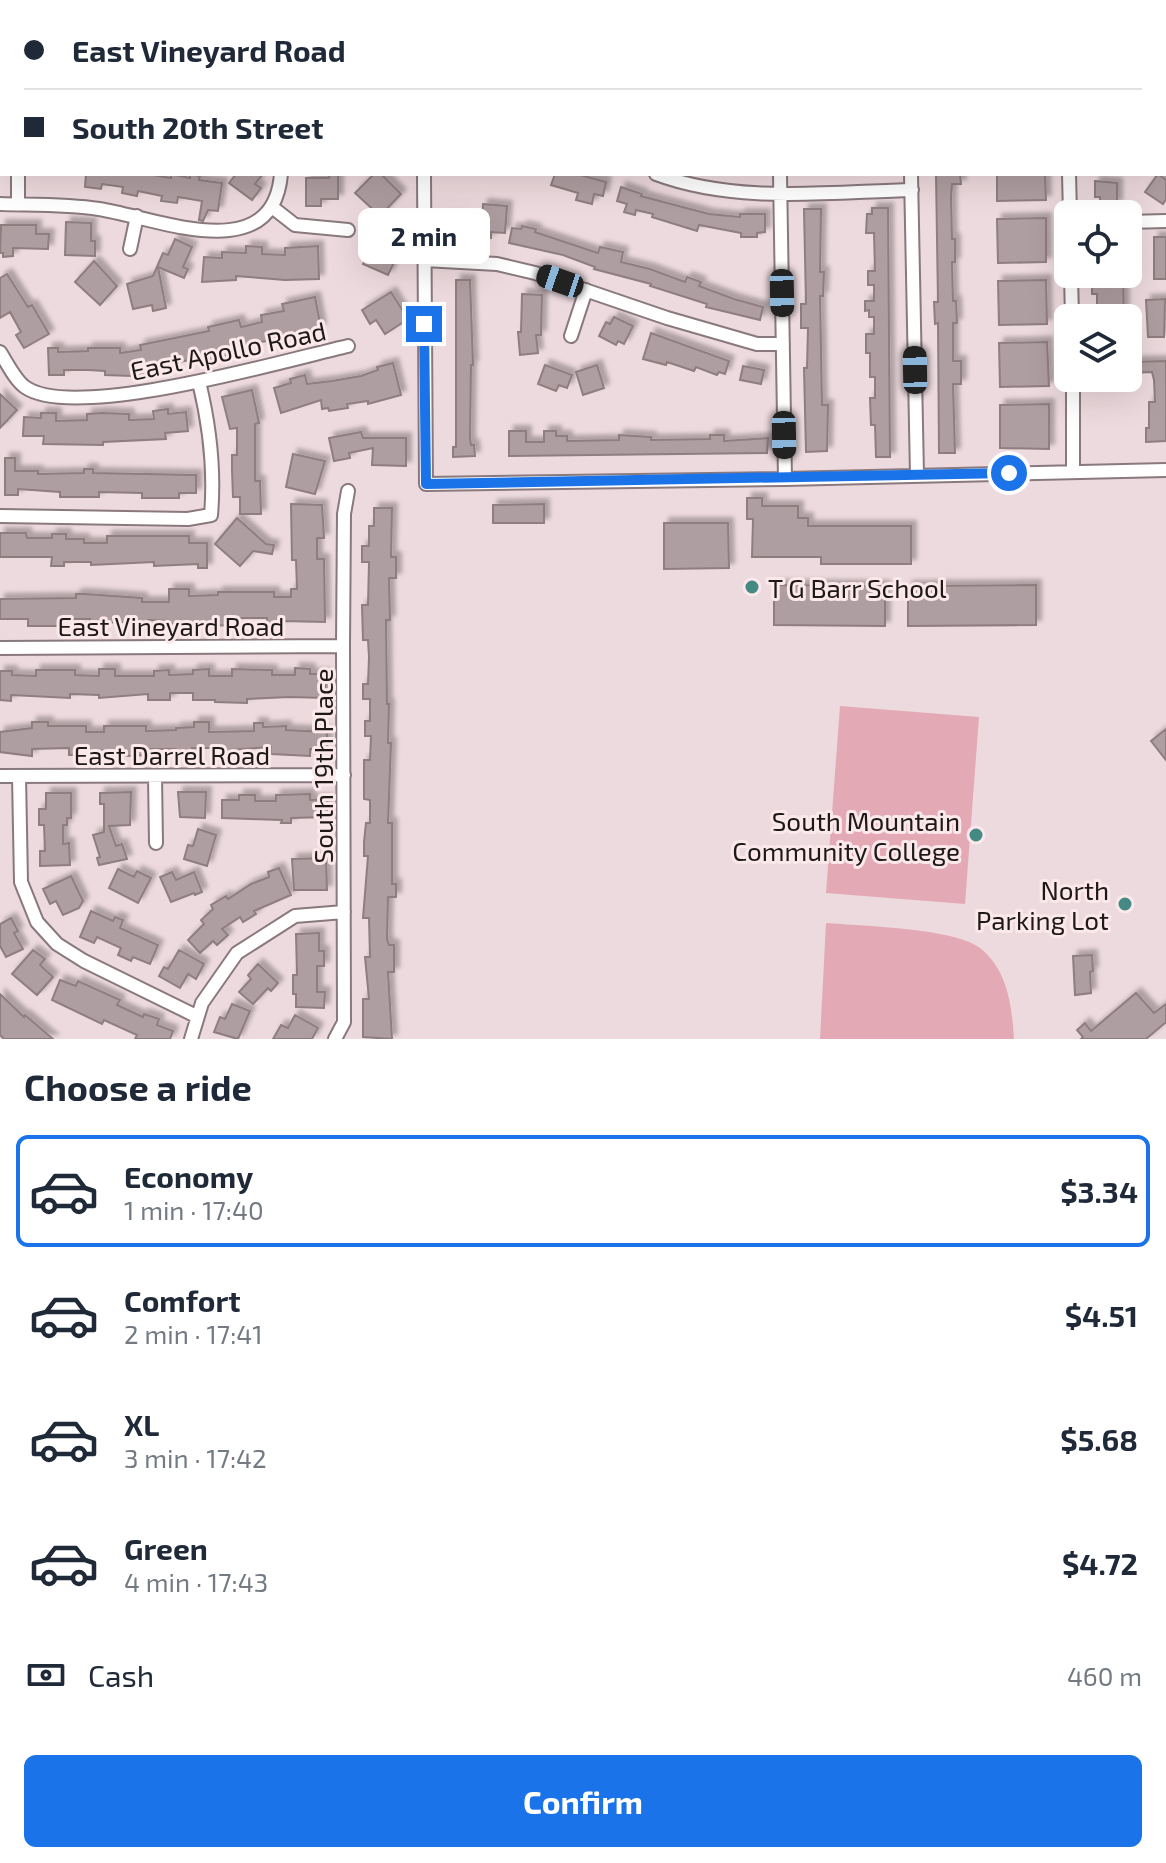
<!DOCTYPE html>
<html lang="en">
<head>
<meta charset="utf-8">
<style>
  body { margin:0; font-family:"Exo 2",sans-serif; background:#f2f2f3; color:#1f2937; height:100vh; display:flex; flex-direction:column; font-size:30px; white-space:nowrap }
  * { box-sizing:border-box; margin:0 }
  p { font-size:26px; color:#747a83 }
  .icon { flex:none; width:44px; height:44px; fill:none; stroke:currentColor; stroke-width:2; stroke-linecap:round; stroke-linejoin:round }
  .map { position:relative; height:1039px; overflow:hidden }
  .sheet { display:flex; flex-direction:column; background:#fff; flex:1 }
  .sheet>* { flex:none }
  .banner { position:absolute; left:0px; top:0px; width:1166px; height:176px; box-shadow:0 8px 32px #0002; display:grid; align-content:center; height:176px; padding:0 24px; background:#fff }
  .controls { position:absolute; left:1054px; top:200px; display:grid; gap:16px }
  .controls a { display:grid; place-items:center; width:88px; height:88px; border-radius:12px; background:#fff; box-shadow:0 8px 32px #0002; font-size:40px }
  .end { position:absolute; width:36px; height:36px; margin:-18px; border:10px solid #1a73e8; background:#fff; box-shadow:0 0 0 4px #fff }
  .from { border-radius:50% }
  .bubble { position:absolute; height:56px; border-radius:12px; background:#fff; box-shadow:0 8px 32px #0002; font-size:26px; font-weight:700; line-height:56px; text-align:center }
  .car { position:absolute; width:24px; height:48px; margin:-24px -12px; border-radius:10px; box-shadow:0 0 6px 2px #0007; background:linear-gradient(#222 24%,#8ab4d8 0 40%,#222 0 76%,#8ab4d8 0 86%,#222 0) }
  .banner b { display:flex; align-items:center; gap:28px; height:76px; font-size:30px }
  .banner b+b { border-top:2px solid #e0e1e3 }
  .banner i { width:20px; height:20px; background:#1f2937 }
  ul { padding:0; list-style:none }
  li { display:flex; align-items:center; gap:24px; height:112px; margin:0 16px 12px; padding:0 8px; border:4px solid transparent; border-radius:12px }
  li div { flex:1 }
  li b { display:block; font-size:30px }
  li em { font-style:normal; font-weight:700 }
  li.selected { border-color:#1a73e8 }
  li>.icon { width:72px; height:72px; stroke-width:1.5 }
  h2 { padding:0 24px; font-size:36px; line-height:96px }
  .pay { display:flex; align-items:center; gap:20px; height:88px; padding:0 24px; font-size:30px }
  .pay p { margin-inline-start:auto }
  .action { display:flex; gap:16px; margin-top:auto; padding:16px 24px }
  .action a { flex:1; height:92px; border-radius:12px; background:#1a73e8; color:#fff; font-size:32px; font-weight:700; line-height:92px; text-align:center }
  .map>svg:first-child { display:block }
</style>
</head>
<body>
<div class="map">
<svg width="1166" height="1039" viewBox="0 0 1166 1039">
  <defs>
    <filter id="shadow"><feDropShadow dx="5" dy="-5" stdDeviation="2" flood-color="#0004"/></filter>
  </defs>
  <rect width="100%" height="100%" fill="#eddade"/>
  <path fill="#e3aab5" d="M840,706L979,717L965,904L826,893Z
    M826,923C861,926 954,928 980,948C1008,970 1012,1007 1014,1039H820Z"/>
  <path fill="#af9ea1" stroke="#8e7e80" stroke-width="2" filter="url(#shadow)" d="M86,174H147L171,178V174L190,178V174L200,176L199,180L222,183L218,211L208,210L203,221L199,220L202,201L178,197L177,203L161,201L162,196L138,191L137,196L122,193L123,187L102,184L101,189L85,187Z
    M236,174H263L255,184L261,188L252,200L229,183Z
    M329,174H338V199H321V206H306V178H329Z
    M374,174H381L401,194L380,216L355,193Z
    M555,174H577L606,182L603,196L594,194L592,204L576,200L578,193L551,185Z
    M936,174H960L961,184H952L951,196L952,239H955V262H952L953,301H956L957,323H953V361H961V384H953L955,453H939L938,323L935,324L934,302H938Z
    M997,174H1045L1046,200L997,201Z
    M1158,174L1166,180V199L1163,204L1145,192Z
    M1095,181L1117,183V205H1100V197H1095Z
    M621,187L642,194L641,196L709,214L740,217V214H765V232L757,233V237H741V233L699,225L697,231L652,217L653,214L636,210L635,215L624,212L627,204L617,201Z
    M483,204L507,206L505,233L491,232V238L449,237V222L455,223V217L464,218V223L482,224Z
    M872,208H888L890,457H876L875,425H871L870,398H875V377H870V353H866V334H874V317H869V310L865,311V301H874V285H868V271H875L874,233H866L867,214H872Z
    M804,209H821L820,272H824L823,296H820L822,405H828L827,451L806,452L804,368H807L808,328H801V304H806Z
    M1046,218V262L998,263L997,219Z
    M66,222L91,223V241H95V256L65,255Z
    M1,225H36V234H49L48,249L13,248V256L3,257V253H0Z
    M522,226L536,229L535,232L598,253L600,247L623,252L621,262L650,269L685,282L687,277L701,282L699,286L734,299L763,307L760,320L706,307L707,304L650,286L651,284L594,269L595,267L563,255L509,243L512,228L521,229Z
    M1154,237H1166V279H1154Z
    M383,238L402,246L388,275L363,264L370,251L376,253Z
    M175,239L192,247L183,267L188,269L184,278L158,267L166,308L153,311L152,305L133,309L127,284L153,276L163,253L168,255Z
    M246,246L262,247V254L285,255V248L318,246L319,279L285,280L236,276V280L202,282L204,257L222,258V252L246,253Z
    M94,261L117,286L100,305L75,282Z
    M7,274L28,307L32,305L49,334L24,348L16,335L21,332L10,312L0,318V278Z
    M1112,274H1123L1124,318H1097V294H1092V281L1098,282V276H1112Z
    M456,280H470L473,365H471L470,438L471,445H474L475,456L453,457V447H456Z
    M1046,280L1047,324L999,325L998,281Z
    M391,292L408,319L385,334L376,320L370,324L362,310Z
    M522,294L542,295L541,335H536L538,353L520,355L518,332H521Z
    M315,297L321,328L281,335L282,342L268,345L267,341L228,347L230,355L191,364L190,360L147,368L148,374L133,376L105,375V371L88,370H64V375H49L48,348H58V352L88,351V348H120V353L141,350L140,345L209,331L208,327L239,320L241,327L262,322L261,315L284,311L282,304Z
    M1165,299L1164,337H1148L1146,300Z
    M614,317L633,326L624,344L618,341L616,345L599,336L606,322L610,324Z
    M651,333L729,361L725,374L719,372L717,375L696,367L694,371L667,362L666,365L643,359Z
    M1047,342L1049,386L1000,387L999,343Z
    M1166,361V441L1146,442V428H1149V402H1155L1154,380L1152,372L1128,373V362Z
    M393,363L401,395L368,404V401L347,404L348,408L329,411L328,408L322,409L321,400L281,413L274,388L291,383L290,379L305,375L307,384L332,381L361,376L378,370L377,367Z
    M545,365L572,375L567,388L559,385L556,391L538,384Z
    M597,365L604,388L583,395L576,372Z
    M743,366L764,370L761,384L740,380Z
    M252,390L259,423L255,424V481H260L261,514H240V497H233L232,470V455H237V428L230,429L222,397Z
    M0,394L17,410L0,428Z
    M1049,404V449L1000,448V405Z
    M168,409V414L186,412L188,431L165,433L166,439L103,442V445L43,444L44,436H23L24,417L41,418V413H56V421L87,420V414L102,413L129,414V420L154,419L153,411Z
    M509,431H526V442H544V431H556V436H567V441L619,440V435L651,437V440L710,439V435H724V441L768,438L767,453L509,456Z
    M361,432L363,438H406V466L372,465L373,448L349,453L350,458L334,461L329,438Z
    M293,454L325,461L315,494L286,487Z
    M5,458H15V471H38V474L84,473V469H93V473L196,475V493H179V498H142V493L99,492V497H60V492L18,489V495H5Z
    M747,498H762V506H798V518H808V526H911V564H821V557H752L753,519H747Z
    M291,504L322,505L324,538H317V559H324L325,622L282,621V625H267V618H244L228,619V625L212,626V621L170,624V621L148,620V626L132,625V622L89,623L90,619H69V626H28V619H0V599L76,598V594H85L142,598V602H169V589H189V596L218,595V592H274V597H291V589H297L296,560H292Z
    M544,504V523H493V505Z
    M374,508H392L391,557H396V578H389L390,620H386L387,704H389L388,743H391L388,823H392V884H396V897H388L387,939L389,945H394V972H388L392,1039L363,1037V999H369L365,957H370L369,918H363L368,856H364V842L366,823H370V800L364,799V760H370L371,736H365V721H370V699H363V684H368L369,657L368,640H363L362,605H368L369,562H362V546H369V526H374Z
    M237,518L266,544L274,545L272,554L253,551L240,566L215,544Z
    M664,523H728L729,568L664,569Z
    M0,533H26L27,538H52V534H66V539H84V543H107V536H189V543H207V568H198V564L154,566V562L91,565V562H64V566H51L52,557H0Z
    M774,585L885,586V626L774,625Z
    M1036,585V625L908,626V586Z
    M295,668L310,669V674H326L325,698L289,697L247,699V703L215,702V700H193V693H170V700H148V694L99,698V695L70,694V698L11,695V701L0,700V671H12V675L36,676V670H75V675L99,676V669H115V676H154V671L169,670V675L193,674V670L209,669V676H232V669L272,670V675H295Z
    M32,722H48V726H86V732H104V726H146V731L176,730V728L194,727V722H209V732L254,731V723H263V727L286,726V730L327,732V749H310V756L271,754V747L230,750V756H216V748H192V755H176V749H151V755L126,756H111V751L85,750V755H69V748L32,749V756L0,752V732L32,728Z
    M1166,729V760L1151,741Z
    M131,792L130,825L109,826L116,846L122,844L127,859L99,865L97,858L100,857L93,835L104,832V804H100V793Z
    M178,792H206L205,818L180,817Z
    M46,793H71V818H67V825H63V844L69,843L70,865L40,866V851H45L44,825H39V809H46Z
    M310,794V800L327,799V817L291,818V823H281L282,820L222,818V800H239V795H255V801H276V795Z
    M198,829L216,835L207,866L184,859L188,845L193,846Z
    M326,858L327,890H294L292,859Z
    M279,868L291,895L254,911L256,914L243,922L240,917L222,929L228,935L217,945L213,941L200,953L188,940L204,924L201,920L213,909L211,905L226,896L228,899L251,884L269,877L268,872Z
    M118,869L134,877L137,871L151,878L138,903L109,888Z
    M172,872L176,880L194,872L202,892L195,895L194,893L171,902L160,877Z
    M71,876L83,901L79,908L63,915L56,901L50,904L43,889Z
    M91,911L113,921L115,917L123,920L120,928L158,945L150,964L133,957L131,961L118,955L121,948L97,937L94,943L80,937Z
    M11,918L18,931L14,933L23,949L6,957L0,946V924Z
    M319,933V951H324V966H317V992H325L324,1008L296,1007V994H293V975H297L296,934Z
    M33,950L45,959L40,965L53,977L37,995L12,974Z
    M179,950L204,964L196,979L188,974L180,988L159,976L164,967L168,969Z
    M1092,955L1093,971L1090,972L1091,993L1075,995L1073,956Z
    M258,964L278,983L271,991L268,988L253,1004L239,992L251,979L248,975Z
    M60,980L76,986L78,981L120,1000L117,1005L143,1017L144,1014L159,1019L157,1025L173,1031L170,1039H135L137,1035L104,1020L102,1024L52,1000Z
    M1136,993L1154,1013L1166,1004V1022L1146,1039H1081L1083,1037L1077,1030L1085,1023L1091,1031Z
    M0,994L24,1017L25,1015L53,1039H4L0,1035Z
    M232,1004L250,1011L238,1039L214,1032L220,1017L225,1019Z
    M295,1015L318,1028L312,1039H273L281,1025L288,1028Z"/>
  <g fill="none" stroke-linecap="round" stroke-linejoin="round">
    <defs>
      <path id="street" d="M290,0L291,2
        M549,0L557,2
        M777,0V2
        M908,0V2
        M424,2V0
        M1065,2V0
        M1164,25H1166
        M0,70H2
        M18,174V204
        M424,174L426,484L785,479L1166,470
        M656,174C736,204 828,192 912,190
        M780,174L785,479
        M911,174L917,475
        M1069,174L1070,214
        M0,204C33,205 67,204 99,209C157,218 273,269 281,174
        M272,207L295,225L348,230
        M1128,222L1166,221
        M130,249L137,216
        M424,260L497,264L535,273L667,318L757,344H783
        M1071,274L1072,318
        M571,336L586,290
        M0,352C7,363 15,380 25,387C74,422 286,360 348,346
        M1073,378V472
        M0,516L188,519L211,515C215,469 210,427 199,382
        M0,648L343,646
        M0,776L344,775
        M19,776L21,882L37,922L57,944L84,961L196,1016
        M155,776L156,843
        M191,1039L202,1003L237,953L295,916L344,912
        M335,1039L344,1022L343,646L344,514L348,491"/>
    </defs>
    <use href="#street" stroke="#89797c" stroke-width="16"/>
    <use href="#street" stroke="#fff" stroke-width="12"/>
  </g>
  <g fill="none" stroke-linecap="round" stroke-linejoin="round">
    <path stroke="#1a73e8" stroke-width="10" d="M424,324L426,484L1009,473"/>
  </g>
  <g fill="#448a83" stroke="#fae8eb" stroke-width="3">
    <circle cx="752" cy="587" r="8"/>
    <circle cx="976" cy="835" r="8"/>
    <circle cx="1125" cy="904" r="8"/>
  </g>
  <g text-anchor="middle" dominant-baseline="central" stroke-width="6" stroke-linejoin="round" paint-order="stroke">
    <g font-size="26" fill="#1e1819" stroke="#fae8eb">
      <text transform="translate(228 350) rotate(-12)">East Apollo Road</text>
      <text x="171" y="625">East Vineyard Road</text>
      <text x="172" y="754">East Darrel Road</text>
      <text transform="translate(322 766) rotate(-90)">South 19th Place</text>
    </g>
    <g font-size="26" fill="#1e1819" stroke="#fae8eb" text-anchor="end">
      <text x="768" y="587" text-anchor="start">T G Barr School</text>
      <text x="960" y="820">South Mountain<tspan x="960" dy="30">Community College</tspan></text>
      <text x="1109" y="889">North<tspan x="1109" dy="30">Parking Lot</tspan></text>
    </g>
  </g>
</svg>
<div class="controls">
<a><svg class="icon" aria-label="locate" viewBox="0 0 24 24"><circle cx="12" cy="12" r="6"/><path d="M12 2v4M12 18v4M2 12h4M18 12h4"/></svg></a>
<a><svg class="icon" aria-label="layers" viewBox="0 0 24 24"><path d="M12 4l9 5-9 5-9-5zM3 14l9 5 9-5"/></svg></a>
</div>
<i class="end from" style="left:1009px;top:473px"></i>
<i class="end" style="left:424px;top:324px"></i>
<div class="bubble" style="left:358px;top:208px;width:132px">2 min</div>
<i class="car" style="left:560px;top:281px;rotate:289deg"></i>
<i class="car" style="left:782px;top:293px;rotate:179deg"></i>
<i class="car" style="left:915px;top:370px;rotate:359deg"></i>
<i class="car" style="left:784px;top:435px;rotate:179deg"></i>
<div class="banner">
<b><i class="from"></i>East Vineyard Road</b>
<b><i></i>South 20th Street</b>
</div>
</div>
<section class="sheet">
<h2>Choose a ride</h2>
<ul>
<li class="selected"><svg class="icon" aria-label="car" viewBox="0 0 24 24"><path d="M5 17H2v-5l4-1 3-4h7l3 4 3 1v5h-3M9 17h6M6 11h13"/><circle cx="7" cy="17" r="2"/><circle cx="17" cy="17" r="2"/></svg><div><b>Economy</b><p>1 min · 17:40</p></div><em>$3.34</em></li>
<li><svg class="icon" aria-label="car" viewBox="0 0 24 24"><path d="M5 17H2v-5l4-1 3-4h7l3 4 3 1v5h-3M9 17h6M6 11h13"/><circle cx="7" cy="17" r="2"/><circle cx="17" cy="17" r="2"/></svg><div><b>Comfort</b><p>2 min · 17:41</p></div><em>$4.51</em></li>
<li><svg class="icon" aria-label="car" viewBox="0 0 24 24"><path d="M5 17H2v-5l4-1 3-4h7l3 4 3 1v5h-3M9 17h6M6 11h13"/><circle cx="7" cy="17" r="2"/><circle cx="17" cy="17" r="2"/></svg><div><b>XL</b><p>3 min · 17:42</p></div><em>$5.68</em></li>
<li><svg class="icon" aria-label="car" viewBox="0 0 24 24"><path d="M5 17H2v-5l4-1 3-4h7l3 4 3 1v5h-3M9 17h6M6 11h13"/><circle cx="7" cy="17" r="2"/><circle cx="17" cy="17" r="2"/></svg><div><b>Green</b><p>4 min · 17:43</p></div><em>$4.72</em></li>
</ul>
<div class="pay"><svg class="icon" aria-label="cash" viewBox="0 0 24 24"><path d="M3 7h18v10H3z"/><circle cx="12" cy="12" r="2"/></svg>Cash<p>460 m</p></div>
<div class="action"><a>Confirm</a></div>
</section>
</body>
</html>
